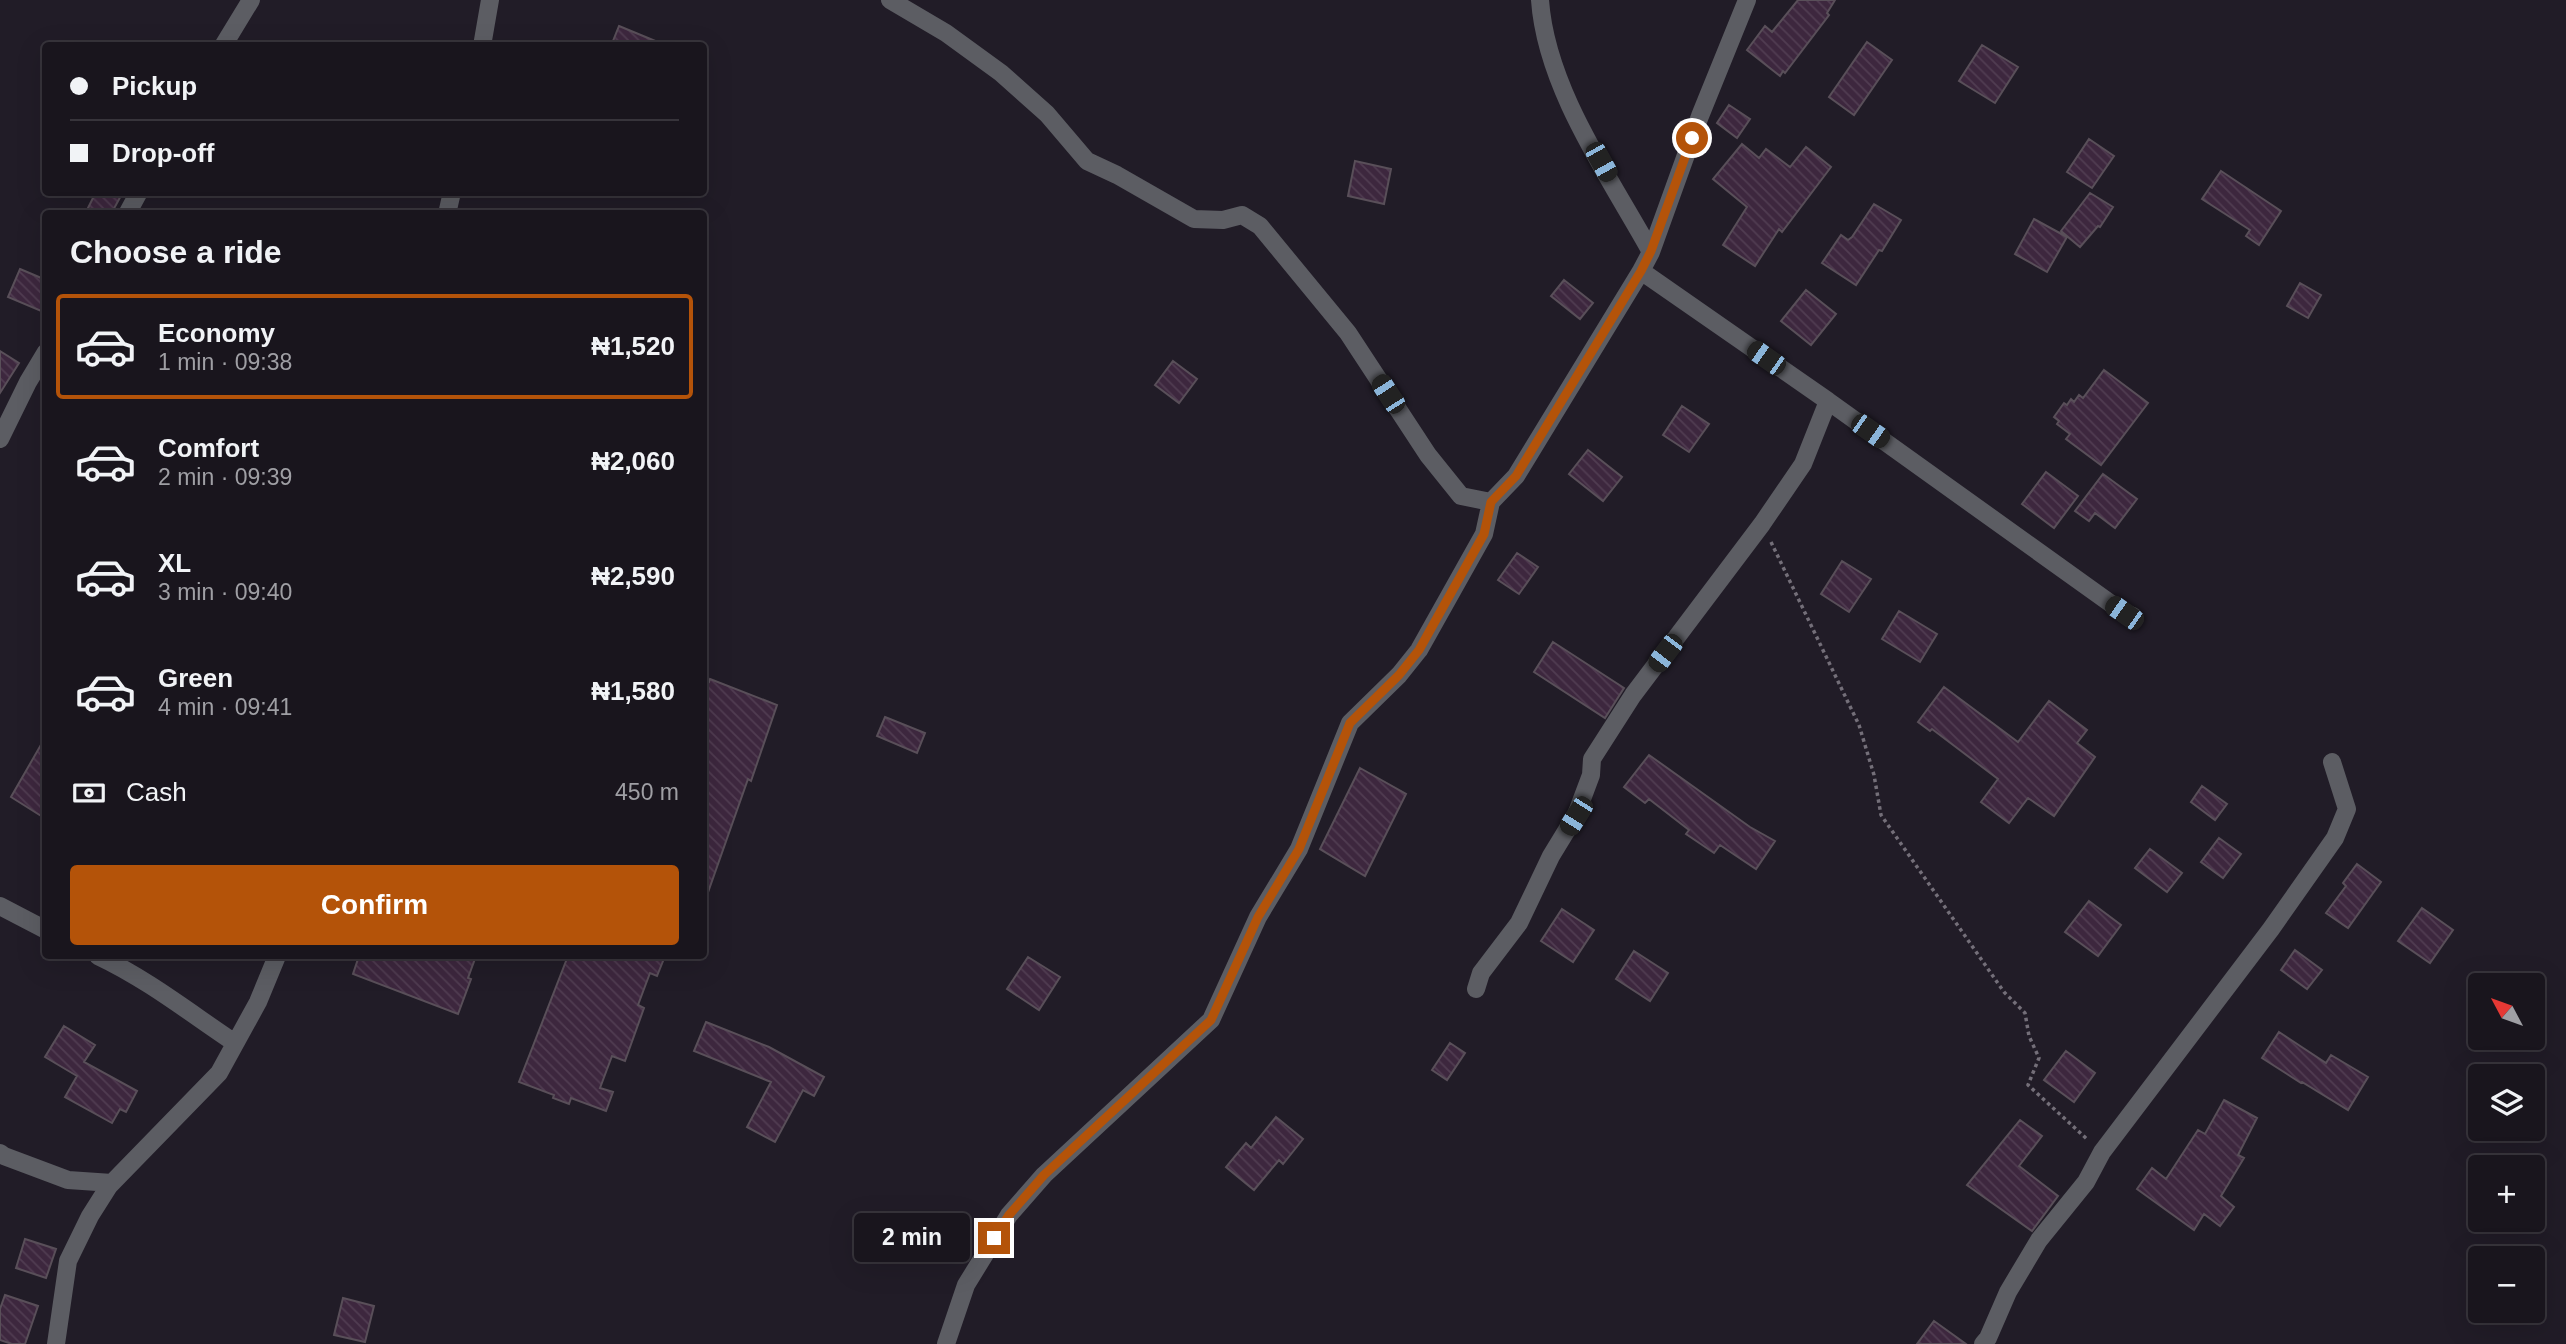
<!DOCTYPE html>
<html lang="en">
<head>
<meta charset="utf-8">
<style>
  body { margin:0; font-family:Helvetica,sans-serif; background:#26222a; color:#f1f3f6; height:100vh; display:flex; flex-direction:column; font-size:26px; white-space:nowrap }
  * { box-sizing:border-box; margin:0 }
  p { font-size:23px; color:#9f9fa4 }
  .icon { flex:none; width:38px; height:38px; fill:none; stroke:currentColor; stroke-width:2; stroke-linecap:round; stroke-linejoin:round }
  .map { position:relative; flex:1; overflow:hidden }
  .drawer { position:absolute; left:42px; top:210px; width:665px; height:749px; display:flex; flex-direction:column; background:#19151d; border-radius:7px; box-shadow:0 7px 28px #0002,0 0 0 2px #37343b }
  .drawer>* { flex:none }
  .banner { position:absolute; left:42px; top:42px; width:665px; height:154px; border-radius:7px; box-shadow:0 7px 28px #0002,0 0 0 2px #37343b; display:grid; align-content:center; height:154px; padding:0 28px; background:#19151d }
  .needle { width:46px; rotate:311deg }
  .buttons { position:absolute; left:2468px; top:973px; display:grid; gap:14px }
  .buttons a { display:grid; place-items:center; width:77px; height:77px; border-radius:7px; background:#19151d; box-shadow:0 7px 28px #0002,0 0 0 2px #37343b; font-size:35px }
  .end { position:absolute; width:32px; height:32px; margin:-16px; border:9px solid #b45309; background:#fff; box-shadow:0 0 0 4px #fff }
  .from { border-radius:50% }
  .bubble { position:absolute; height:49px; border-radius:7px; background:#19151d; box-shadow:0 7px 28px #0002,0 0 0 2px #37343b; font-size:23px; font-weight:700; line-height:49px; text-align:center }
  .car { position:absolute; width:21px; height:42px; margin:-21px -10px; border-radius:9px; box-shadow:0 0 5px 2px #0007; background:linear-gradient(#222 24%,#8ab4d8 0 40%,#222 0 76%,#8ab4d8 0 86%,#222 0) }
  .banner b { display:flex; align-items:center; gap:24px; height:66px; font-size:26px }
  .banner b+b { border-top:2px solid #37343b }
  .banner i { width:18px; height:18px; background:#f1f3f6 }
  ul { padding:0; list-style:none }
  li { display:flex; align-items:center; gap:21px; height:105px; margin:0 14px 10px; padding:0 14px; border:4px solid transparent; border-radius:7px }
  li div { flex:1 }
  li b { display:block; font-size:26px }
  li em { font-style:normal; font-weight:700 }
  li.active { border-color:#b45309 }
  li>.icon { width:63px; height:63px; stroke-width:1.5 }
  h2 { padding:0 28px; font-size:32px; line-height:84px }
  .pay { display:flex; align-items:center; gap:18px; height:77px; padding:0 28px; font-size:26px }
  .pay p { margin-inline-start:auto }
  .button { display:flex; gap:14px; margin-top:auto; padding:14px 28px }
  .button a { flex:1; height:80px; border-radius:7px; background:#b45309; color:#fff; font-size:28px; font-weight:700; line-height:80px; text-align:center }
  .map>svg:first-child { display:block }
</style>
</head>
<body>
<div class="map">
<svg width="2566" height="1344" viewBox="0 0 2566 1344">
  <defs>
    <pattern id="building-back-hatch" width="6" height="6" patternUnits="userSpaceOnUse" patternTransform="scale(1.75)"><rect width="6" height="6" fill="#3d273e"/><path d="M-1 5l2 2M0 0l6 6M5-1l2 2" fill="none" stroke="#503c51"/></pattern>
  </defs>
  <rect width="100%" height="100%" fill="#211c27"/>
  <path fill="url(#building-back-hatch)" stroke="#594f59" stroke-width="2" d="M1798,0H1835L1827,13L1829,15L1785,73L1783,71L1780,76L1747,50L1765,26L1772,32Z
    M619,26L665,45V46H611Z
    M1867,42L1892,60L1854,115L1829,97Z
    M1982,45L2018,67L1995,103L1959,81Z
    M1729,105L1750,119L1737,138L1717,123Z
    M2089,139L2114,156L2092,188L2067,172Z
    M1742,144L1759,158L1766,149L1790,167L1806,147L1831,167L1782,232L1779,229L1755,266L1723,245L1747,207L1713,179Z
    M1355,161L1391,169L1384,204L1348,196Z
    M2221,171L2281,211L2259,245L2246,236L2250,230L2202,199Z
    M96,192H123L111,214H97L88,208Z
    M2090,193L2113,207L2100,227L2098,226L2080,247L2061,231Z
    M1874,204L1901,220L1882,251L1879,250L1856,285L1822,263L1841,235L1848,240L1852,237Z
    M2034,219L2067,237L2047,272L2015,254Z
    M20,269L46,280V313L8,297Z
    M1564,280L1593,303L1580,319L1551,296Z
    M2300,283L2321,295L2308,318L2287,306Z
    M1806,290L1836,314L1811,345L1781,321Z
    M0,351L19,363L0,393Z
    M1173,361L1197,379L1179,403L1155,385Z
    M2104,370L2148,403L2101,465L2066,439L2070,434L2057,424L2059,421L2054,417L2064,403L2067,405L2071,399L2074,402L2079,395L2083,398Z
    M1682,406L1709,424L1689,452L1663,435Z
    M1588,450L1622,477L1603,501L1569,474Z
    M2046,472L2078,496L2054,528L2022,504Z
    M2103,474L2137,499L2115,528L2095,513L2089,521L2075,511Z
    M1517,553L1538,567L1519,594L1498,580Z
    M1842,561L1871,579L1849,612L1821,594Z
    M1899,611L1937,634L1920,662L1882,639Z
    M1553,642L1624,688L1605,718L1534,672Z
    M710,679L777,705L751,781L748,779L706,898H704V680L709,682Z
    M1944,687L2018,742L2049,701L2087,730L2077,743L2095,757L2054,816L2028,798L2009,823L1981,802L1998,779L1932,729L1930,731L1918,722Z
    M885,717L925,733L917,753L877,736Z
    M46,736V819L11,797Z
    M1649,755L1750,827L1775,841L1756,869L1720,845L1714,853L1686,834L1689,830L1649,799L1645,803L1624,787Z
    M1360,768L1406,794L1365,876L1320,849Z
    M2202,786L2227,804L2215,820L2191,802Z
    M2219,838L2241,854L2223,878L2201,862Z
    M2150,849L2182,873L2167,892L2135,868Z
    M2357,864L2381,882L2348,928L2326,913L2346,886L2343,883Z
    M2089,901L2121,925L2098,956L2065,932Z
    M2422,908L2453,930L2430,963L2398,941Z
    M1562,909L1594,930L1573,962L1541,941Z
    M2295,950L2322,970L2307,989L2281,970Z
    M1634,951L1668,973L1650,1001L1616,979Z
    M359,956H476L468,978L471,979L458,1014L353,974Z
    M568,956H665L657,976L650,973L638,1005L644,1008L625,1061L612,1056L600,1088L613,1092L606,1111L571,1098L569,1104L553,1098L554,1095L519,1082Z
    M1028,957L1060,977L1039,1010L1007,989Z
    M706,1022L769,1047L824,1077L814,1096L803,1090L775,1142L747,1127L771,1082L694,1051Z
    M64,1026L95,1045L84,1062L137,1091L126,1112L120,1109L112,1123L65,1097L77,1076L45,1057Z
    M2279,1032L2326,1063L2331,1055L2368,1077L2348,1110L2302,1082L2301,1083L2262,1058Z
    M1450,1043L1465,1053L1447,1080L1432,1070Z
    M2066,1051L2095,1073L2074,1102L2044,1080Z
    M2224,1100L2257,1118L2238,1155L2244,1158L2221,1196L2234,1207L2220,1226L2204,1214L2194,1230L2137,1189L2152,1168L2166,1179L2198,1130L2205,1134Z
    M1276,1117L1303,1139L1283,1164L1279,1160L1254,1190L1226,1167L1246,1143L1251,1148Z
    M2020,1120L2042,1136L2019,1166L2058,1196L2032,1231L1967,1185Z
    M25,1239L56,1249L46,1278L16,1268Z
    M5,1295L38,1306L25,1344H12L0,1340V1309Z
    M343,1298L374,1306L365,1342L334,1335Z
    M1934,1321L1966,1344H1917Z"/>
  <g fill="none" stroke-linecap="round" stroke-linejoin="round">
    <path stroke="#746f79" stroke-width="3.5" stroke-dasharray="3.5 3.5" stroke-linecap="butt" d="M1771,542L1859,725L1874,775L1881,815L2004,992L2025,1013L2029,1036L2039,1058L2028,1085L2088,1140"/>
    <path stroke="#5c5d63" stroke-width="18" d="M890,0L946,33L1001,73L1047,114L1087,161L1117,175L1194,219L1223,220L1242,215L1260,226L1348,333L1428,455L1461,496L1491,502L1516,476L1641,271
      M1540,0C1546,88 1609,176 1651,252L1641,271L1828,401
      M223,46L251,0
      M482,46L490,0
      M127,214L139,192
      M447,214L452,192
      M1651,252L1700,116L1747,0
      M0,439L28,382L46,352
      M0,906L46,930
      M98,956C147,979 190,1013 235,1043
      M1476,989L1481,973L1519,923L1551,856L1576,815L1591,775L1592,759L1633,695L1762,524L1803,464L1828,401L2124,613L2133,616
      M0,1153L4,1156L68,1180L112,1183
      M56,1344L68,1261L90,1216L109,1186L219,1073L258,1002L277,956
      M946,1344L966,1285L1009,1215L1044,1175L1211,1020L1258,917L1299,849L1350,723L1399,675L1419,650L1484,534L1491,502
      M1983,1344L1988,1338L2008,1292L2039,1240L2086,1182L2102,1152L2271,929L2335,838L2347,809L2332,762"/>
  </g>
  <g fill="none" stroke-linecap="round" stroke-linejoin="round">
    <path stroke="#b45309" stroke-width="9" d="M994,1238L1009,1215L1044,1175L1211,1020L1258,917L1299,849L1350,723L1399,675L1419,650L1484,534L1491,502L1516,476L1641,271L1651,251L1692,138"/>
  </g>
</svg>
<div class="buttons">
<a><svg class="needle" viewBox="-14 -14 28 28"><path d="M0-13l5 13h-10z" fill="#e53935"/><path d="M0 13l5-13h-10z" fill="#9f9fa4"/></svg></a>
<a><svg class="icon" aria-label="layers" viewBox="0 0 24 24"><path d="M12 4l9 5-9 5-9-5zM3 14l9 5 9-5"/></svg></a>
<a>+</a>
<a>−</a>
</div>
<i class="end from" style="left:1692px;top:138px"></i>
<i class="end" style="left:994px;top:1238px"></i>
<div class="bubble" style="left:854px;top:1213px;width:116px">2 min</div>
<i class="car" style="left:1601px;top:162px;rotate:151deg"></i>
<i class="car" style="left:1766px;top:358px;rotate:305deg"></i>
<i class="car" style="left:1388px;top:394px;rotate:327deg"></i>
<i class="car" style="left:1870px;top:431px;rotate:125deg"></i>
<i class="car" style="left:2124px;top:613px;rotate:305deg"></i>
<i class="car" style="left:1665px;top:653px;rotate:217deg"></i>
<i class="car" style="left:1576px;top:816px;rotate:212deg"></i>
<div class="banner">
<b><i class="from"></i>Pickup</b>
<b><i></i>Drop-off</b>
</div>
<section class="drawer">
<h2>Choose a ride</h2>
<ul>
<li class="active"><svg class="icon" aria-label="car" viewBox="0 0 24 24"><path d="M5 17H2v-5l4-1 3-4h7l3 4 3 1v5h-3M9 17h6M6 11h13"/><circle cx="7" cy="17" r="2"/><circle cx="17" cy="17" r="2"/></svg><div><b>Economy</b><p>1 min · 09:38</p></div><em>₦1,520</em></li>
<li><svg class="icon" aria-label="car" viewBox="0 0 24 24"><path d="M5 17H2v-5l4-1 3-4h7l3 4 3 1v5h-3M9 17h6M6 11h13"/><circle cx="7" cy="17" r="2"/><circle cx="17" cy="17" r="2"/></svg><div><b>Comfort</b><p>2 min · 09:39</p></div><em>₦2,060</em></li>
<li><svg class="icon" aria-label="car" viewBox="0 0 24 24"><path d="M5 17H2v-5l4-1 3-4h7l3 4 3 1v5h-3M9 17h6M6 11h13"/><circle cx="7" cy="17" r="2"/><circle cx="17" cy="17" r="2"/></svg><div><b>XL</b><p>3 min · 09:40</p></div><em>₦2,590</em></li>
<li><svg class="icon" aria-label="car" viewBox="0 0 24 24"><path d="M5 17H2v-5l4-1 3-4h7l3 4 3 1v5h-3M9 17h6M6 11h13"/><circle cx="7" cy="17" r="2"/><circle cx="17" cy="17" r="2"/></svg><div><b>Green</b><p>4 min · 09:41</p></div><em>₦1,580</em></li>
</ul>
<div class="pay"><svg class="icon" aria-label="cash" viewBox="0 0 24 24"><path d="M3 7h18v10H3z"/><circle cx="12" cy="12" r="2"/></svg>Cash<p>450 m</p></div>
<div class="button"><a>Confirm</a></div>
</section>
</div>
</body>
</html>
